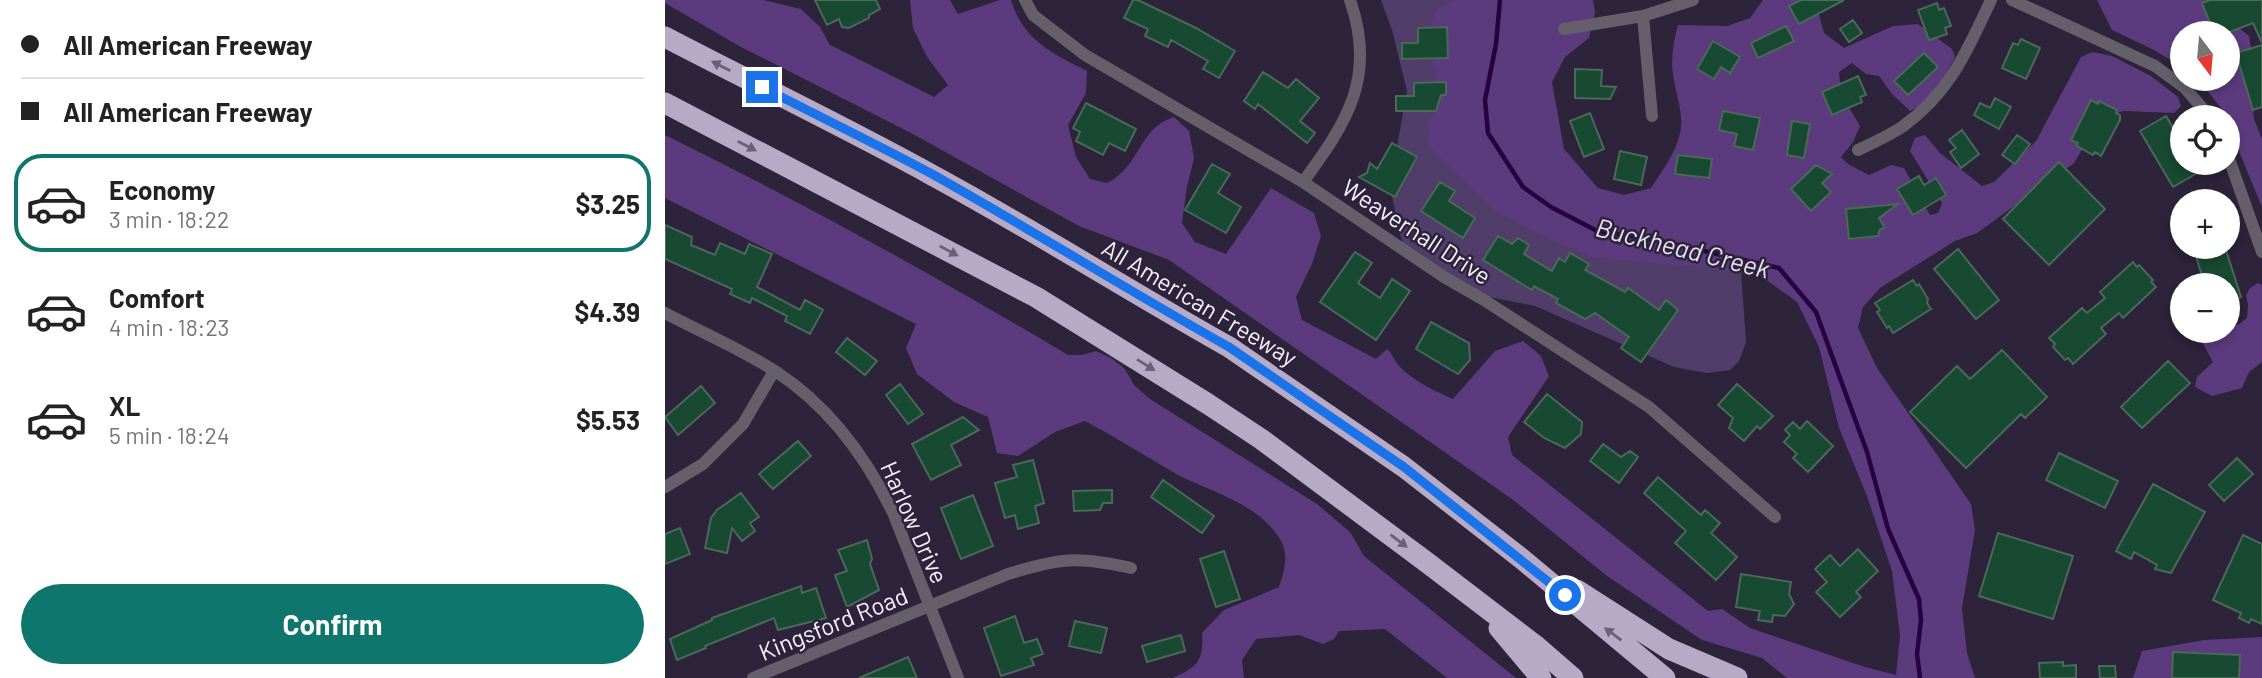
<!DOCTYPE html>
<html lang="en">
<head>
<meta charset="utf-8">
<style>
  body { margin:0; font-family:Barlow,sans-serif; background:#f6f6f6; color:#222; height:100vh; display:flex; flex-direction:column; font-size:26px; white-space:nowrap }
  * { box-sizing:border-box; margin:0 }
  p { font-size:23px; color:#767676 }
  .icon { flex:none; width:38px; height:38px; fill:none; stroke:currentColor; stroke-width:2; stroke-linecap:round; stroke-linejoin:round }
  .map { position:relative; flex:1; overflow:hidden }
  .details { display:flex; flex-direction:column; background:#fff; width:665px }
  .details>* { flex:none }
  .hud { display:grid; align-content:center; height:154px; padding:0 21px; background:#fff }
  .needle { width:46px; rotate:164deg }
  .fabs { position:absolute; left:1505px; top:21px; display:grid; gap:14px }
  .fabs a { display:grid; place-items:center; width:70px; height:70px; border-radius:50%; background:#fff; box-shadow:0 4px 10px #0003; font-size:35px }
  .end { position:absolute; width:32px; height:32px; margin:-16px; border:9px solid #1a73e8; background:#fff; box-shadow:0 0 0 4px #fff }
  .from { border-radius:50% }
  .hud b { display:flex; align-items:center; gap:24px; height:66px; font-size:26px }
  .hud b+b { border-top:2px solid #e0e0e0 }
  .hud i { width:18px; height:18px; background:#222 }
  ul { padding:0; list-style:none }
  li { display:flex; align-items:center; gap:21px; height:98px; margin:0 14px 10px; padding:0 7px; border:4px solid transparent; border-radius:28px }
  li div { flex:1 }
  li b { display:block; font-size:26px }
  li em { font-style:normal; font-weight:700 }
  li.active { border-color:#0f766e }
  li>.icon { width:63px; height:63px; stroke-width:1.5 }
  .button { display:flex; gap:14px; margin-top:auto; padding:14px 21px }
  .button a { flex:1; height:80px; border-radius:42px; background:#0f766e; color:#fff; font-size:28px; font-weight:700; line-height:80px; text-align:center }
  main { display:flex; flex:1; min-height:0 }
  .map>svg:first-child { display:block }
</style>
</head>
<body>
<main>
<section class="details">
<div class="hud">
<b><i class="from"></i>All American Freeway</b>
<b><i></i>All American Freeway</b>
</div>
<ul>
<li class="active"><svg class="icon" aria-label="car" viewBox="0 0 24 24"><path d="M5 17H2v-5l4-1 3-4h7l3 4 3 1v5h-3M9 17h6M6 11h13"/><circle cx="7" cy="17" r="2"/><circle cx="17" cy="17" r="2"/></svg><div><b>Economy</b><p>3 min · 18:22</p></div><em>$3.25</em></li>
<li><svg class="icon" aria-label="car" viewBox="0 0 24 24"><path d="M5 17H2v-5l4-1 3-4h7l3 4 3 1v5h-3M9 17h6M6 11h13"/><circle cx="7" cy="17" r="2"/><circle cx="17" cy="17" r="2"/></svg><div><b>Comfort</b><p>4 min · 18:23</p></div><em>$4.39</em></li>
<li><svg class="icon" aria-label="car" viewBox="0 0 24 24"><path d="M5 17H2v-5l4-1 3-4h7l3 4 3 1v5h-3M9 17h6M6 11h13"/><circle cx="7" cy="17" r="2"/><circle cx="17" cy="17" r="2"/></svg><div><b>XL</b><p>5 min · 18:24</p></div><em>$5.53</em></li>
</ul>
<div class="button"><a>Confirm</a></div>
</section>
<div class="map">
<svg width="1597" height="678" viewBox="0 0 1597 678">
  <rect width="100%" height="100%" fill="#2d233a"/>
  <path fill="#513d6a" d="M716,0H871L865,83L915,185L1074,243L1081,342L1074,361L1065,370L1042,373L1009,367L870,306L794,291L741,250L734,232L725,186L742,91L727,30Z"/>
  <path fill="#5b3b7e" d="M0,0H98L136,9L155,27L165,45L269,97L283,85L262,57L248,28L245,0H285L293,14L335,0H346C358,40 387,53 422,71L421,93L403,125L411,157L425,179L442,183C477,165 472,129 509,117L524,131L529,158L522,187L517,223L530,242L561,254L606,188L649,213L656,236L647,264L631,297L637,320L711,359L722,349C728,354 729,361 735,367C750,382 768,390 788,399L830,351L858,341L876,356L884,376L843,437L847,455L1043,611L1057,609L1085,628L1200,667L1231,675L1235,636L1227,571L1202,496L1174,428L1154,347L1132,302L1096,276L1046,268L926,257L871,233L831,211L764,147L763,124L773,104L771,73L761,39L772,9L790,0H928L930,13L924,38L900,57L887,82L899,149L933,188L959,195L986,188C997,171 1010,154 1015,134C1019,114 1012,99 1009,80C1005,61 1008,43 1013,25L1062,26L1085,18L1098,0H1150L1159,33L1179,48L1228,26L1253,24L1287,49L1290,57C1279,78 1268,101 1245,111L1227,94L1214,76L1201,74L1187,63L1174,72L1176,94L1195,126L1188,142L1176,157L1183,164L1204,175L1226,165L1239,168L1265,215L1273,213L1277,203L1245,151L1250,138L1260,135L1275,153L1317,186L1329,182L1371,141L1416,57L1427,52L1447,56L1486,76L1513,97L1516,106L1509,113L1458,111L1435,119L1409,163L1312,233L1290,241L1215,288L1198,307L1193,328L1212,368L1306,504L1310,530L1297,608L1302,653L1310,678H1122L1097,658L1037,640L942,576L847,499L504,260L414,226L246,133L76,47L0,3Z
    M1432,0H1558L1560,17L1584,36L1588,60L1585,82L1589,119L1597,139V207L1563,125V117H1560L1556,108L1533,79H1563V33H1517V67L1489,50L1447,30Z
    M0,135C137,202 272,277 403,355H417L431,351L446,358L460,369L469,385L485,399L652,504L685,532L699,556L851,678H782L720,629L674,631L669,639L658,644L634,635L591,639L577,660L579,678H508C533,667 539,660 537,633L559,610L614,587C619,572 624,556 616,541C594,503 548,493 513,475C482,457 452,438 420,421L390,432L353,456L332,453L323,417L289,402L252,374L241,348L251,324L0,198Z
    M1593,283L1597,285V362L1584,372L1577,388L1547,396L1530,387L1532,377L1548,362L1531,331H1563V327L1574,324L1582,318L1583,305L1581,295L1585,288Z
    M1597,637V678H1468L1477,651L1539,640Z"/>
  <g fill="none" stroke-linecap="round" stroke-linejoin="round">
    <path stroke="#260142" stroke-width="4.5" d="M835,0L831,44L820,100L823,133L858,187L886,207L934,232L982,238L1114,268L1151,312L1202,452L1223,529L1254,599L1256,620L1252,654L1255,678"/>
  </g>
  <path fill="#184932" stroke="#4b6858" stroke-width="2" d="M150,0H211L215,9L204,15V18L184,28L177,27L174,19L162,25Z
    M468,0H473L531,28L570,51L554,78L538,69L543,61L506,40L503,47L480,36L483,29L459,18Z
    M1136,0H1179L1134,24L1124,6Z
    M1546,0H1597V43L1588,23L1562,33H1549L1537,3Z
    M1272,3L1274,10L1279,8L1286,26L1280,28L1282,34L1264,40L1253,10Z
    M1188,20L1197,33L1184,42L1175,29Z
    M1121,26L1129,41L1093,58L1086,43Z
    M782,27L783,58L737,59V43H753V28Z
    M1356,39L1375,48L1361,79L1337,68L1348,43L1353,45Z
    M1048,41L1075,57L1065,73L1056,67L1049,79L1032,69Z
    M1597,45V107L1588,110L1571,53Z
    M1259,53L1273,67L1243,95L1229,81Z
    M910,69L937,70L936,86L951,87L945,99L910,98Z
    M598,72L623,88L631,79L654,98L635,121L650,133L642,143L593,104L590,109L579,101Z
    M1193,76L1201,95L1195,97L1197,102L1167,115L1157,92Z
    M781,82V95H776L771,111H731V96H749V83Z
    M1330,98L1346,107L1334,129L1309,115L1315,103L1325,108Z
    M1426,100L1433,104L1434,101L1452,110L1451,113L1455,115V120L1436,156L1430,152L1428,155L1412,146L1413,143L1406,140Z
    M421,103L471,129L460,151L444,143L438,155L411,141L415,132L408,128Z
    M1058,111L1095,118L1088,150L1069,146L1072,134L1054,130Z
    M925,113L939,149L919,157L905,121Z
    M1501,116L1517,143V163H1528L1534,172L1508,187L1475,131Z
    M1127,121L1145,124L1139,158L1122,155Z
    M1297,130L1314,154L1296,168L1285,152L1291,148L1284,140Z
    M1352,135L1365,144L1350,164L1337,155Z
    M727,143L752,157L730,197L694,177L702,173L705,163L712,169Z
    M955,151L982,157L976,185L949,179Z
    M1013,155L1047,159L1044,178L1010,174Z
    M1394,162L1440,209L1384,265L1338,219Z
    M547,164L565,174L553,193L576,207L561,233L520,210Z
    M1151,165L1167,174L1157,183L1166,192L1146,211L1126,189Z
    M1254,176L1259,185L1271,178L1281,195L1248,215L1232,189Z
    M775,182L790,191L784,201L810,218L798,238L756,211Z
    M1233,204L1214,218L1220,228L1215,229L1213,236L1184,239L1181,209Z
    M0,225L27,237L26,245L50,255L55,243L80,254L84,244L107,254L92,287L135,310L140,300L158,310L145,334L120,321L122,316L87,298L85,303L65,294L67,289L0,259Z
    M833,236L847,244L853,238L864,245L859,254L887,271L894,258L900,262L905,253L924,264L920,270L960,292L963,288L994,310L1001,300L1013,310L976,362L956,348L964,337L930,313L920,319L891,303L893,299L869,286L867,290L818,260Z
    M1528,247H1560L1576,297L1563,301V285H1540Z
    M1293,249L1334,300L1311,319L1269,269Z
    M690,252L707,263L693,283L715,298L727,279L745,291L711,340L655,302Z
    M1468,262L1472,267L1474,265L1488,280L1486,282L1491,287L1458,318L1454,313L1436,328L1441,334L1408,364L1403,358L1400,360L1388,347L1390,344L1384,338L1417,308L1422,313L1440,298L1435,292Z
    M1248,280L1252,286L1254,284L1263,299L1262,303L1266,309L1228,333L1224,326L1222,328L1212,312L1215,310L1210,303Z
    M766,322L804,343L805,360L793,374L751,349Z
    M182,338L212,361L200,375L171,352Z
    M1337,350L1382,397L1360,418L1356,414L1301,468L1245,412L1292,366L1305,379Z
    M1503,361L1525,383L1477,428L1456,407Z
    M235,384L258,414L243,424L221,395Z
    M1072,384L1108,416L1095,429L1092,426L1079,441L1064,428L1068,418L1053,405Z
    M36,386L50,403L13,435L0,417Z
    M882,394L917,422L916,434L900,448L879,438L859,422Z
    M298,417L314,430L286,445L296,465L266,480L247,444Z
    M1142,421L1168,446L1143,472L1128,458L1132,454L1119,442L1125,435L1120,430L1128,422L1135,429Z
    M133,441L146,456L108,489L94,474Z
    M938,444L956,457L965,451L973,457L954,483L925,461Z
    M1394,453L1453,481L1440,508L1381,480Z
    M1572,458L1588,474L1559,501L1544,485Z
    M368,460L379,503L370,506L374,523L353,529L350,515L340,518L330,483L352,477L348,465Z
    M993,477L1036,515L1040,510L1055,523L1046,533L1072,557L1051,580L1010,543L1021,531L979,493Z
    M498,480L549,516L537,533L486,497Z
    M1488,484L1540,512L1506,573L1490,569L1492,565L1469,552L1466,559L1451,551Z
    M447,490V503H438L435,510L409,511L408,491Z
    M76,493L94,517L85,523L90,531L77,541L67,528L62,553L40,548L46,518L52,510Z
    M308,495L328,546L296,559L276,508Z
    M15,528L25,554L0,564V534Z
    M1333,533L1408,556L1388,619L1314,596Z
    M1578,535L1597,544V624L1586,619L1584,623L1574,618L1576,613L1548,600Z
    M202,540L207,559L205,564L214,590L182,607L170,575L182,571L173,550Z
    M1193,549L1213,571L1191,592L1196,597L1175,617L1151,592L1162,582L1150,569L1165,555L1175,566Z
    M559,551L575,599L551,607L535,559Z
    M1076,574L1126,582L1124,594L1129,604L1120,616L1108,615L1107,622L1093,620L1095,611L1071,607Z
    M136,586L137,593L151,588L161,618L113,630L109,618L40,646L41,648L12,660L5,639L47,620V618Z
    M350,616L359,643L372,639L378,654L366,658L369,665L336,676L319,628Z
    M410,621L442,628L436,653L404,646Z
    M516,635L520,651L482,662L477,646Z
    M1508,652L1575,655L1574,678H1507Z
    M243,657L252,678H194Z
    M1398,662V666L1411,665V678H1375L1374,663Z
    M1434,666H1450L1451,678H1435Z"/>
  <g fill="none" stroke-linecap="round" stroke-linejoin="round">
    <path stroke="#645f6b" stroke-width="12" d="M360,0L368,15L420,55L638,182L779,277L819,300L984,407L1110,517
      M1347,0L1490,66L1520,88L1545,117
      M978,16L987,116
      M899,29L978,16L1028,0
      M1193,150C1208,143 1223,136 1237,127C1285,93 1302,51 1326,0
      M1563,156L1597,252
      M638,182C682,122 712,77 685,0
      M0,313C36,332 76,349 110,371C164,406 202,458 229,515L293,678
      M0,487L38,464L78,424L109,371
      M88,678L343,574C395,558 412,556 466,568"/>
    <path stroke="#b6aac7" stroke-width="21" d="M0,37C88,83 178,126 265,174C367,229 464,291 564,347L739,467L857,559L1000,678
      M0,103L371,297L543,404L596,439L760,561L870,645L908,678
      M912,590L1004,649L1072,678
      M834,628L876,678"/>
  </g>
  <defs><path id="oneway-solid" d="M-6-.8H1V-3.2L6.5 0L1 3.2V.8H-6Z" transform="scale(1.75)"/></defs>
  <g fill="#6b6079">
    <use href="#oneway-solid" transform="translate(56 66) rotate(-153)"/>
    <use href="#oneway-solid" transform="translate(82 146) rotate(27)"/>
    <use href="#oneway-solid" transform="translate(284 251) rotate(28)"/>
    <use href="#oneway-solid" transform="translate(481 365) rotate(32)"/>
    <use href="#oneway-solid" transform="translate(734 541) rotate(37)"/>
    <use href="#oneway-solid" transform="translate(948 634) rotate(-143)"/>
  </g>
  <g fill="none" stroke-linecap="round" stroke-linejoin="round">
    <path stroke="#1a73e8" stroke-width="9" d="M97,87C153,116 211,144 267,174C367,230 464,291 564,347L739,467L900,595"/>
  </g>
  <g text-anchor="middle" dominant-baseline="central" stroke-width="5" stroke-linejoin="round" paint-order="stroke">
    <g font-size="24" fill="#f7f2fe" stroke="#2d233a">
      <text transform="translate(752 231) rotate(33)">Weaverhall Drive</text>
      <text transform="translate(535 302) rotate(31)">All American Freeway</text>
      <text transform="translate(250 522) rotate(66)">Harlow Drive</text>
      <text transform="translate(168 623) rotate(-22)">Kingsford Road</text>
    </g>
    <g font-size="26" font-style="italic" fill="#e7dff3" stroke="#2d233a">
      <text transform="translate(1018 247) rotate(14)">Buckhead Creek</text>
    </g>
  </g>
</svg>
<div class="fabs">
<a><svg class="needle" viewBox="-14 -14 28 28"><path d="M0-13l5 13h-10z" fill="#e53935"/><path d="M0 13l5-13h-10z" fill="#767676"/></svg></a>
<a><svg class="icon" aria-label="locate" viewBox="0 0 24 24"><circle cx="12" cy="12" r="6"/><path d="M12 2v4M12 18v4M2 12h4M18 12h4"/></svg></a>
<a>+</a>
<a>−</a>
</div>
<i class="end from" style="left:900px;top:595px"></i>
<i class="end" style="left:97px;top:87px"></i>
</div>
</main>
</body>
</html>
